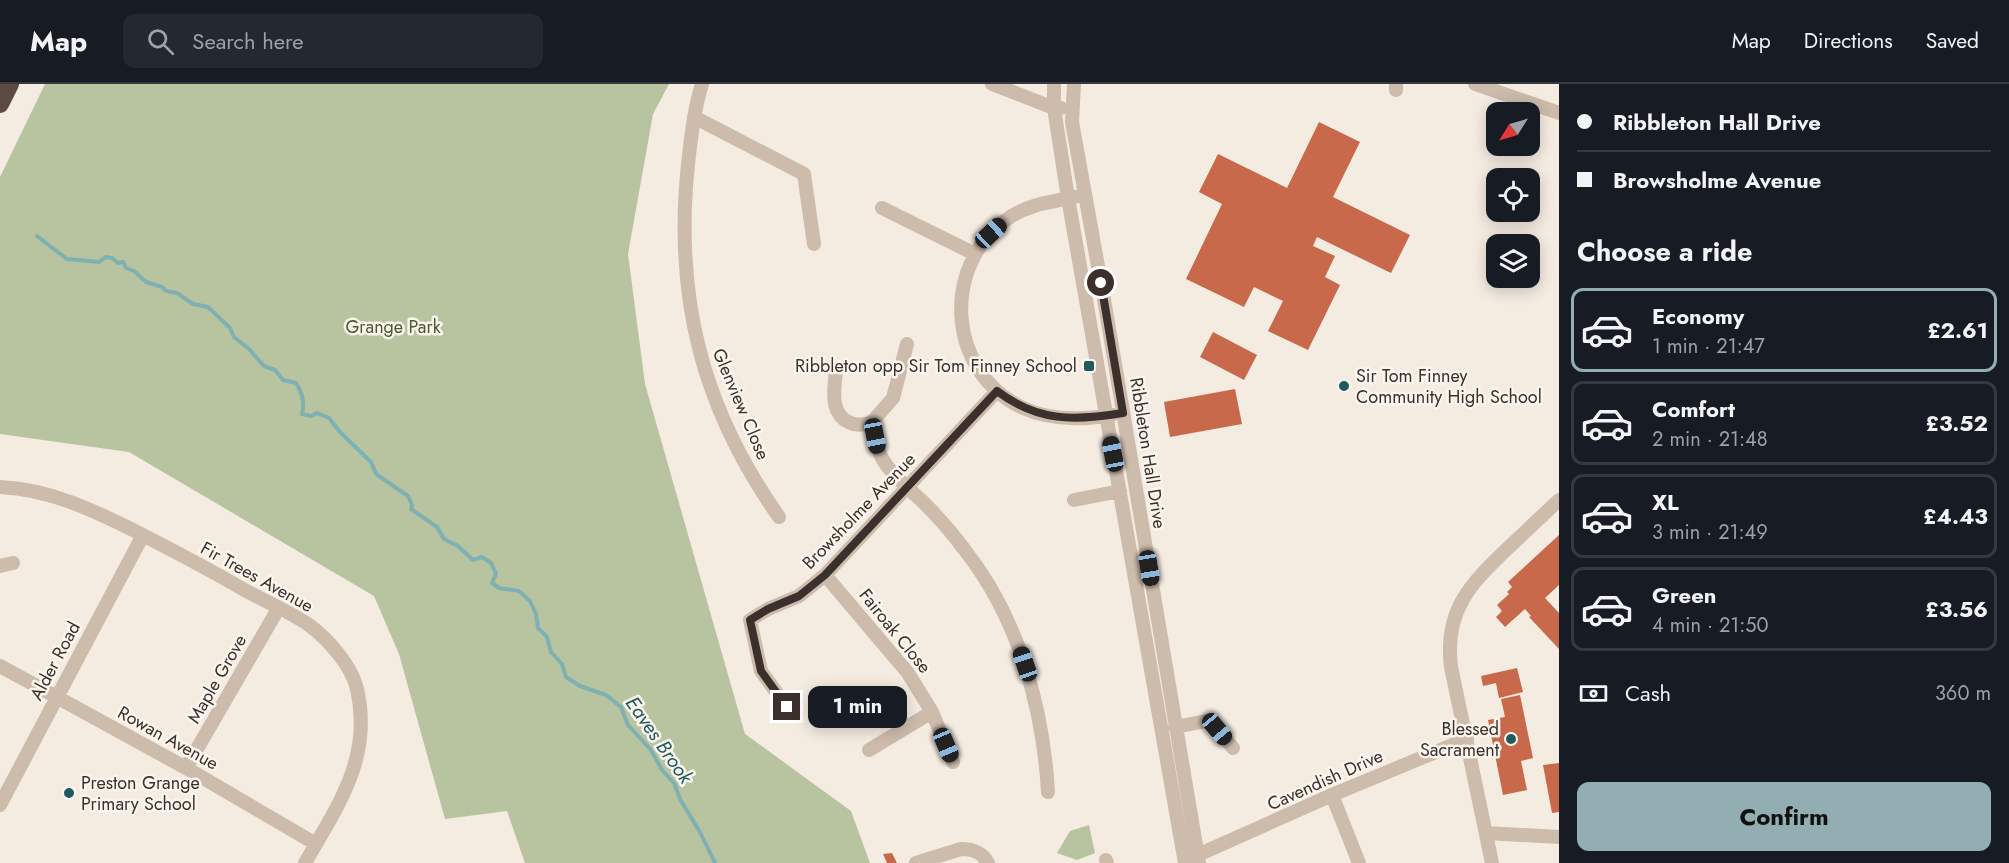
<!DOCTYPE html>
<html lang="en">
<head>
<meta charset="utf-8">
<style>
  body { margin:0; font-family:Jost,sans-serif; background:#242831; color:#f1f3f6; height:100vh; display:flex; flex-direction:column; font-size:22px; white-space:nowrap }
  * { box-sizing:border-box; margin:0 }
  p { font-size:20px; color:#9ea1a6 }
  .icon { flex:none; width:33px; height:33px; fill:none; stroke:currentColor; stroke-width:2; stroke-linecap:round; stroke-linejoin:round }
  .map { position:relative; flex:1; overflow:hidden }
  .details { display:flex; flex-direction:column; background:#171b24; width:450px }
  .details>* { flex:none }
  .guide { display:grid; align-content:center; height:132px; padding:0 18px; background:#171b24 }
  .needle { width:39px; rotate:233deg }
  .buttons { position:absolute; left:1486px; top:18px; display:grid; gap:12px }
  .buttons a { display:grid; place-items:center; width:54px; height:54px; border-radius:12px; background:#171b24; box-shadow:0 3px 15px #0003; font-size:30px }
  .end { position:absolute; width:27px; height:27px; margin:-14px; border:8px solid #3b302b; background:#fff; box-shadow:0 0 0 3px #fff }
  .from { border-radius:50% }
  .bubble { position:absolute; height:42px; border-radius:12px; background:#171b24; box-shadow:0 3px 15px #0003; font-size:20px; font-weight:700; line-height:42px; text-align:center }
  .car { position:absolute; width:18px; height:36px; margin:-18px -9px; border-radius:8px; box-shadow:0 0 4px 2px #0007; background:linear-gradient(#222 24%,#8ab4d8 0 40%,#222 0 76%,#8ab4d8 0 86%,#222 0) }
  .guide b { display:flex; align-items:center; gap:21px; height:57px; font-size:22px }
  .guide b+b { border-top:2px solid #363941 }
  .guide i { width:15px; height:15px; background:#f1f3f6 }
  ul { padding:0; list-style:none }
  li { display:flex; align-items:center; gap:18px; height:84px; margin:0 12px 9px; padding:0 6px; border:3px solid #363941; border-radius:12px }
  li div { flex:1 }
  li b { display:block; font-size:22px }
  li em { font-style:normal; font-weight:700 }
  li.on { border-color:#92aeb2 }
  li>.icon { width:54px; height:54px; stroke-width:1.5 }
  h2 { padding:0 18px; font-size:27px; line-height:72px }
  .pay { display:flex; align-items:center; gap:15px; height:66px; padding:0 18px; font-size:22px }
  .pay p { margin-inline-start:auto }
  .cta { display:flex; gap:12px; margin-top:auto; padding:12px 18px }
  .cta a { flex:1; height:69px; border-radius:12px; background:#92aeb2; color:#111; font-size:24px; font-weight:700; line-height:69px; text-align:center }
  header { display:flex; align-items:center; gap:36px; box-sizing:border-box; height:84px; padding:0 30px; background:#171b24; border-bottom:2px solid #363941 }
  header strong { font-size:28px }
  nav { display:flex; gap:33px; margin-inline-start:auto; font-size:21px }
  .search { width:420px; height:54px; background:#242831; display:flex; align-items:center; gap:15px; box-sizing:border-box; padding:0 21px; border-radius:12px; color:#9ea1a6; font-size:22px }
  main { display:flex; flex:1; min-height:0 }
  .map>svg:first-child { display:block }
</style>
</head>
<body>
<header>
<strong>Map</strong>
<div class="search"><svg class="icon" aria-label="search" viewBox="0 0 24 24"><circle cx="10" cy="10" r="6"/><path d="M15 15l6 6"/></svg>Search here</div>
<nav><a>Map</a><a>Directions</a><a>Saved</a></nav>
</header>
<main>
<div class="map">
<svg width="1559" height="779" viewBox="0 0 1559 779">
  <rect width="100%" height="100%" fill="#f4ebe1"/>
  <path fill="#b8c4a0" d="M45,0H669L653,30L628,170L645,300L745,650L851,727L870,779H525L507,727L445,735L399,570L374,512L129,368L0,350V93Z
    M1089,741L1095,769L1077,776L1057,769L1070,747Z"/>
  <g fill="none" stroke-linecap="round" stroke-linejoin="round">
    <path stroke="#7fb0b2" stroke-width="4" d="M37,152L67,175L99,178L106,173L112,174L118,179L123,178L126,184L134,187L146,198L162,203L166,207L177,209L193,220L208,223L230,244L234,253L249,265L264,282L275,286L283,296L296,299C302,309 305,318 302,330L311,332L317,329L329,334L340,348L371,378L376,390L408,412L412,421L411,425L437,443L444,455L458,462L473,476L482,473L491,479L496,490L492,499L499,504L519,507L530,517L536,530L538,544L547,553L551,568L562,580L566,593L580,602L606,611L621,623L628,641L651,666L662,686L674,699L680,715L701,750L715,779"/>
  </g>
  <path fill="#c8694b" d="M1319,38L1360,58L1333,113L1410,151L1391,189L1317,153L1313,162L1335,172L1325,193L1340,201L1308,266L1268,247L1283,217L1254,203L1244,223L1186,195L1222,120L1199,108L1218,70L1287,104Z
    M1213,248L1257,271L1244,296L1200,273Z
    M1235,305L1242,340L1170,353L1164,318Z
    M1559,451V501L1545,514L1559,529V565L1529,533L1531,532L1525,525L1505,543L1496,533L1502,527L1497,521L1509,510L1507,508L1512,503L1508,498Z
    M1517,584L1523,608L1499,614L1496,599L1483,602L1481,592Z
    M1520,611L1533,674L1521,677L1527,706L1503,711L1488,636L1505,633L1501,615Z
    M1559,679V728L1552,729L1543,681Z
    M892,769L897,779H887L883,770Z"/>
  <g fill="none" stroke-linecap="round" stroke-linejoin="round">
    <path stroke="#cdbbac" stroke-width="14" d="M702,0C694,26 691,53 688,80C674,213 702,324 779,433
      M992,0L1054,24H1061
      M1054,0V24L1068,114L1185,779
      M1074,0L1072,38L1105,221L1199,779
      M1396,0V6
      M1475,0L1559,29
      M694,33L804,90L814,160
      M1075,113C1052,118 1030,120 1010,133C940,179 946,288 1023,324C1051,337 1082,336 1112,331
      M882,124L975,170
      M836,286C835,296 833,309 835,320C839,338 856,345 872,338C874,346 875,356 878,365C886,389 911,405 928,423C941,436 953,450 964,465C1018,533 1043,622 1048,708
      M872,338L893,314L907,260
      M0,403C49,405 93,426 137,448C172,466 207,484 241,504C262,516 289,527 309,541C328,555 352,582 357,605C373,674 337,723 305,779
      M1074,416L1120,407
      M0,482L13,479
      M825,491L908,589L932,628L869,666
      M0,582L186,684L316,760
      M787,623L761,587L750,536L768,525L799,512L825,491L997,307
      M932,628L953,678
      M1175,643L1206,637L1217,645L1233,664
      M186,684L278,525
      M1332,711L1359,779
      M0,721L143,451
      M1486,749L1559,753
      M1191,774L1332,711L1467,655
      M1106,776L1107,779
      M916,779L961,765C973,765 982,768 988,779
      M1492,779L1451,583C1444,527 1470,500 1508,464C1525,448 1542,432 1559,416"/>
    <path stroke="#5c4a42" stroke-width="18" d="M0,20L10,0"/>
  </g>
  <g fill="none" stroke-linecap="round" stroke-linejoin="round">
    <path stroke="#3b302b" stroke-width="8" d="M787,623L761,587L750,536L768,525L799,512L825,491L997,307C1038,338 1074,337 1123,329L1101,199"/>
  </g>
  <g fill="#1f5a5e" stroke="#fbf5ee" stroke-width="2">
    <rect x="1083" y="276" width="12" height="12" rx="3"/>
    <circle cx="1344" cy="302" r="6"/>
    <circle cx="1511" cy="655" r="6"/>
    <circle cx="69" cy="709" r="6"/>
  </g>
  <g text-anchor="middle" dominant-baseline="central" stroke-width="5" stroke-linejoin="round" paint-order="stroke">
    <g font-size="18" fill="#4a5a2e" stroke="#fbf5ee">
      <text x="393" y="243">Grange Park</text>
    </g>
    <g font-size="18" fill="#3b302b" stroke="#fbf5ee" text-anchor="end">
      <text x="1077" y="282">Ribbleton opp Sir Tom Finney School</text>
      <text x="1356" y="292" text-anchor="start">Sir Tom Finney<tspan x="1356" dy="21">Community High School</tspan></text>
      <text x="1499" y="645">Blessed<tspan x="1499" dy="21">Sacrament</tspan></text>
      <text x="81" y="699" text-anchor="start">Preston Grange<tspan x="81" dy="21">Primary School</tspan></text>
    </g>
    <g font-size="18" fill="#3b302b" stroke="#fbf5ee">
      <text transform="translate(741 320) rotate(67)">Glenview Close</text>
      <text transform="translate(1148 369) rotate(81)">Ribbleton Hall Drive</text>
      <text transform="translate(859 427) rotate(-46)">Browsholme Avenue</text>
      <text transform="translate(257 493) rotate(29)">Fir Trees Avenue</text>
      <text transform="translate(895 547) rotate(51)">Fairoak Close</text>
      <text transform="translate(55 577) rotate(-62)">Alder Road</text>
      <text transform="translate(217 595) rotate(-60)">Maple Grove</text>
      <text transform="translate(168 654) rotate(29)">Rowan Avenue</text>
      <text transform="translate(1325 696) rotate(-24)">Cavendish Drive</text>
    </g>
    <g font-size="20" font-style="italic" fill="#1f5a5e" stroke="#fbf5ee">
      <text transform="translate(659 656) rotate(55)">Eaves Brook</text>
    </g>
  </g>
</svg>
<div class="buttons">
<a><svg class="needle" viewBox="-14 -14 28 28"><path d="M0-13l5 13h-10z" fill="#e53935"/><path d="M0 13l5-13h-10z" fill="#9ea1a6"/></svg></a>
<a><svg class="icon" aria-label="locate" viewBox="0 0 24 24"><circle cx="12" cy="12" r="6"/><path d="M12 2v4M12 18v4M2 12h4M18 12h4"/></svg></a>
<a><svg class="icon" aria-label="layers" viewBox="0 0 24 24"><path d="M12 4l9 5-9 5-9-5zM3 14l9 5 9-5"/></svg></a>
</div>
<i class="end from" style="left:1101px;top:199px"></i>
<i class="end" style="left:787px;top:623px"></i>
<div class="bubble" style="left:808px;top:602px;width:99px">1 min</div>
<i class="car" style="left:991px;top:149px;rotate:47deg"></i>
<i class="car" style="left:875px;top:352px;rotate:169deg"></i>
<i class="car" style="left:1113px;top:370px;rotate:349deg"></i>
<i class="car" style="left:1149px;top:484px;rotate:171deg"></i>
<i class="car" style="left:1025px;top:580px;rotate:341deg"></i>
<i class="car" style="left:1217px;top:645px;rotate:140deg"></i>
<i class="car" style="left:946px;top:661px;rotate:157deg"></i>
</div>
<section class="details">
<div class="guide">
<b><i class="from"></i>Ribbleton Hall Drive</b>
<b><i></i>Browsholme Avenue</b>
</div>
<h2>Choose a ride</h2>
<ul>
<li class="on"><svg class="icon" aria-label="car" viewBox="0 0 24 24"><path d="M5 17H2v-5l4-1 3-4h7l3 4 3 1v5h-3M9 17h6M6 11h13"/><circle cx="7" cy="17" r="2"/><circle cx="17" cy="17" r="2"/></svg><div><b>Economy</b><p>1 min · 21:47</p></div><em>£2.61</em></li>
<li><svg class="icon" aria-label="car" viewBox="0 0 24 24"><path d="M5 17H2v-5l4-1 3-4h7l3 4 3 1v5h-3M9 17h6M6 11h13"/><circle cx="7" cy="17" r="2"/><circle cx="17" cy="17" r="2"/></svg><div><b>Comfort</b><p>2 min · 21:48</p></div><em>£3.52</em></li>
<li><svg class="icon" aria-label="car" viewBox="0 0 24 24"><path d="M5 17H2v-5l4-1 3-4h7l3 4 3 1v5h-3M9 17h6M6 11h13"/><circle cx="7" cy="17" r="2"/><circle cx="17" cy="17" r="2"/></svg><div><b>XL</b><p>3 min · 21:49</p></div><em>£4.43</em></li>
<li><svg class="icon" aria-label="car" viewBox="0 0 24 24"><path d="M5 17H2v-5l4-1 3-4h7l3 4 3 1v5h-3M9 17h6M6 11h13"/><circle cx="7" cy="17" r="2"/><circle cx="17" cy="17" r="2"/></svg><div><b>Green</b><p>4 min · 21:50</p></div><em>£3.56</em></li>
</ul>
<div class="pay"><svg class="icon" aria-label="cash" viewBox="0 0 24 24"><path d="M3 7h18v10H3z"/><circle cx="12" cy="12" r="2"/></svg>Cash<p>360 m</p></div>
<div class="cta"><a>Confirm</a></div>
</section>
</main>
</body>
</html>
